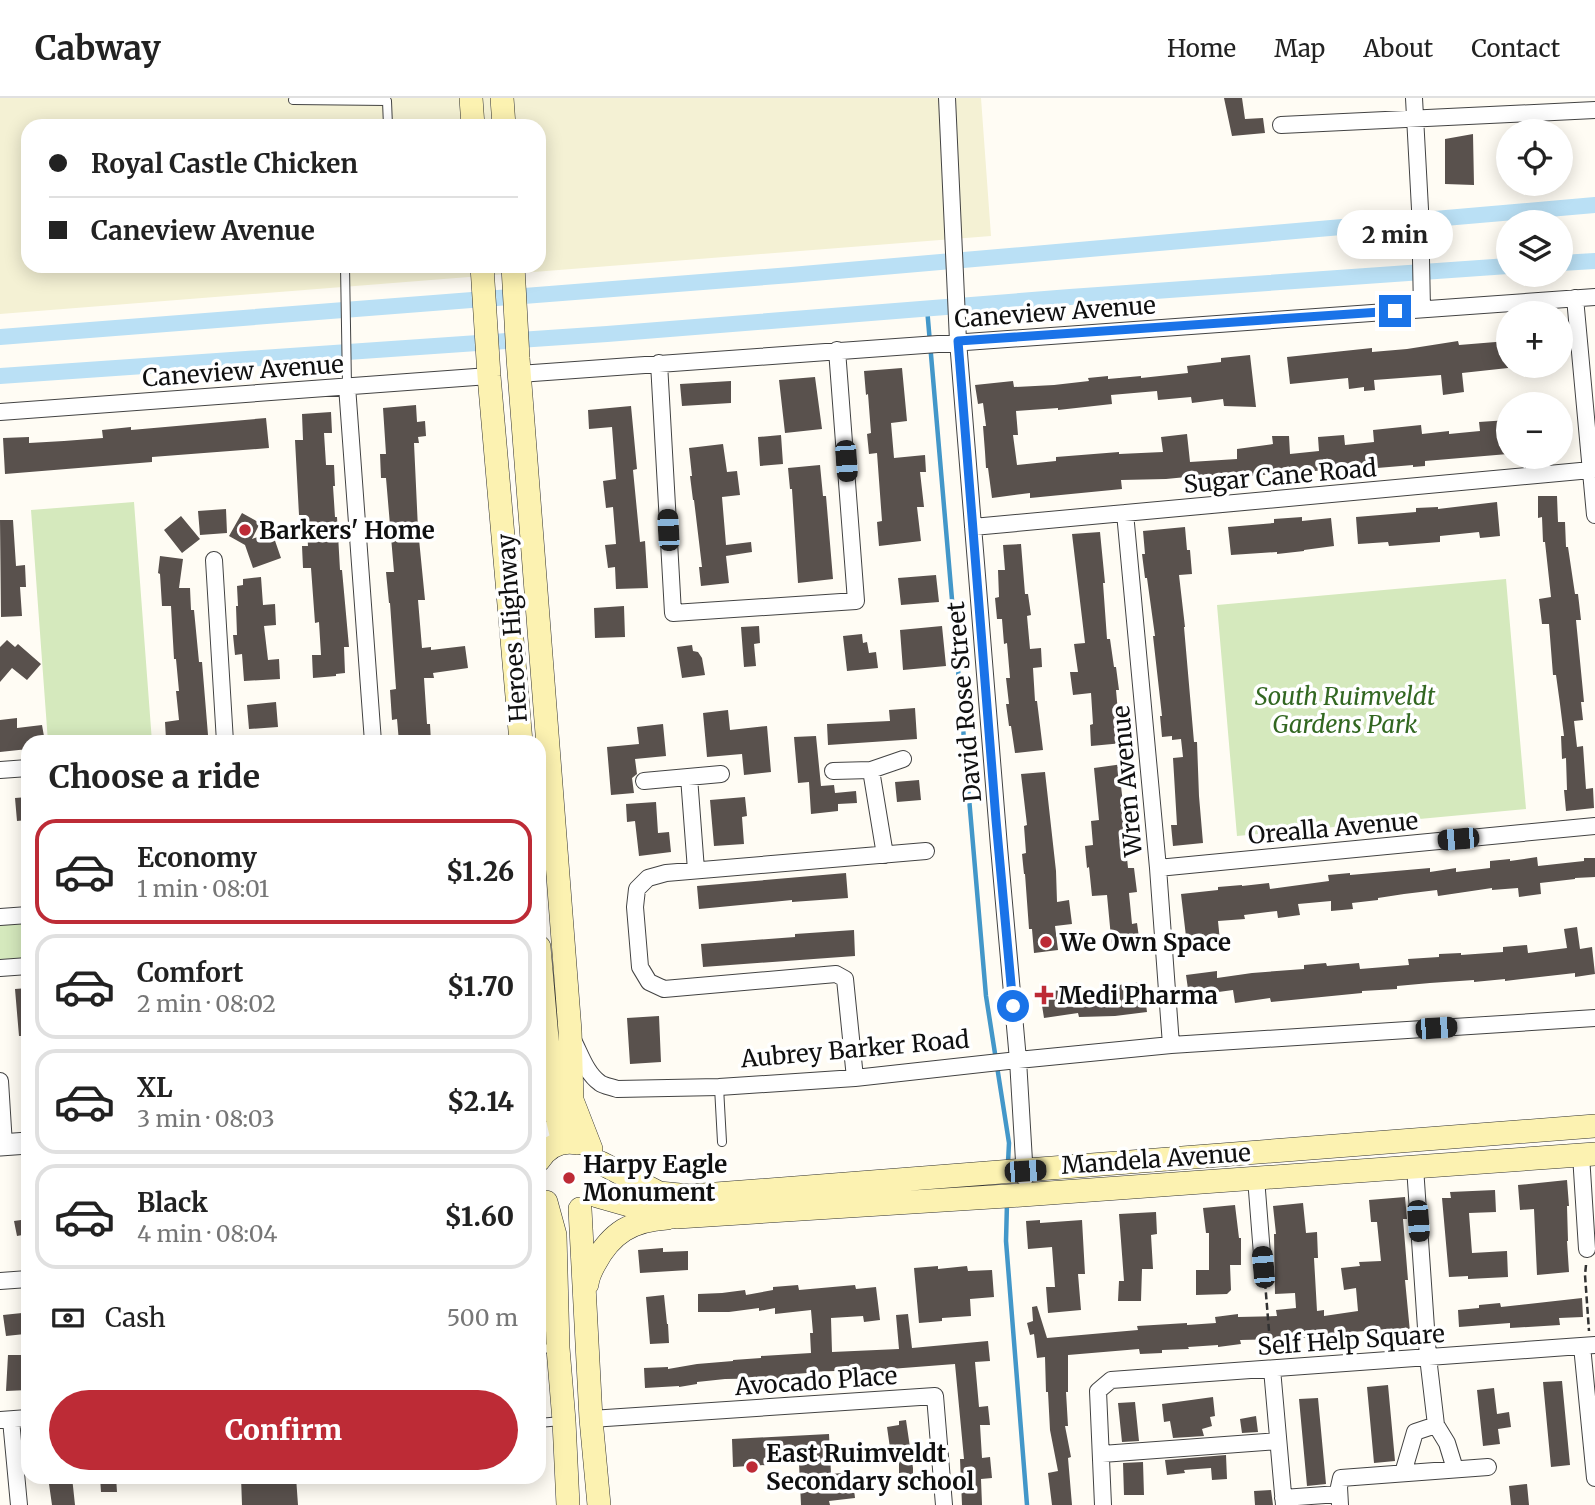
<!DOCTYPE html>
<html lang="en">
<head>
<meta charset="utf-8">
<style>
  body { margin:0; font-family:Merriweather,serif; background:#f2f2f2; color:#222; height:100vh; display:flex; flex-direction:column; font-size:26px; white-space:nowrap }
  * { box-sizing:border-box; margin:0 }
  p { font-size:23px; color:#767676 }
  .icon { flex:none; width:38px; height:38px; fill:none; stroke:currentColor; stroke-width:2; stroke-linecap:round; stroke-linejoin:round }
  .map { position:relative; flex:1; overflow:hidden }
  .panel { position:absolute; left:21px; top:637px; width:525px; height:749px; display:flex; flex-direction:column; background:#fff; border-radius:21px; box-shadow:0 4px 18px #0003 }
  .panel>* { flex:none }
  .hud { position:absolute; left:21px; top:21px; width:525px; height:154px; border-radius:21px; box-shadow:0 4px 18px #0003; display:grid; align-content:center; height:154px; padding:0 28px; background:#fff }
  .tools { position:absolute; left:1496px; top:21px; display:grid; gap:14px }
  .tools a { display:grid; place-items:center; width:77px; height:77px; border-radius:50%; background:#fff; box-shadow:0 4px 18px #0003; font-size:35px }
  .end { position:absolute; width:32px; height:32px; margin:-16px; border:9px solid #1a73e8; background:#fff; box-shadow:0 0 0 4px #fff }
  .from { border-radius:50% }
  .bubble { position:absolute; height:49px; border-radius:24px; background:#fff; box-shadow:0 4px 18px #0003; font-size:23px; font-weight:800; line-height:49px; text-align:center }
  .car { position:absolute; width:21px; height:42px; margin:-21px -10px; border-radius:9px; box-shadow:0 0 5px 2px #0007; background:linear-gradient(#222 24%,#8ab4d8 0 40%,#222 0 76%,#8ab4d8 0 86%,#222 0) }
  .hud b { display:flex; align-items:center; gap:24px; height:66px; font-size:26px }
  .hud b+b { border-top:2px solid #e0e0e0 }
  .hud i { width:18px; height:18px; background:#222 }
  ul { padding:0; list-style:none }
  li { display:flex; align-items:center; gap:21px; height:105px; margin:0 14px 10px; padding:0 14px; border:4px solid #e0e0e0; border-radius:21px }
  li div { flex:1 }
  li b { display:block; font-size:26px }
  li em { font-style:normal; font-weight:800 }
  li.active { border-color:#bd2b36 }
  li>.icon { width:63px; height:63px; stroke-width:1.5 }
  h2 { padding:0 28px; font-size:32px; line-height:84px }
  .pay { display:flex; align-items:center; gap:18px; height:77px; padding:0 28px; font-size:26px }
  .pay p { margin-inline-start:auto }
  .cta { display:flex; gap:14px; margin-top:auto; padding:14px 28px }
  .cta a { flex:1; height:80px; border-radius:42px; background:#bd2b36; color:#fff; font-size:28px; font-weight:800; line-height:80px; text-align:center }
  header { display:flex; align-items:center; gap:42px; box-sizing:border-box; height:98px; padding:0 35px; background:#fff; border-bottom:2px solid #e0e0e0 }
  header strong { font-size:33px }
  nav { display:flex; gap:38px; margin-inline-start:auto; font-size:24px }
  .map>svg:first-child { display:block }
</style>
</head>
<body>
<header>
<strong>Cabway</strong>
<nav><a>Home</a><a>Map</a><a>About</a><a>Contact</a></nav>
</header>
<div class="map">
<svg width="1595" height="1407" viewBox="0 0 1595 1407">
  <rect width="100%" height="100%" fill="#fffcf4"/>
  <path fill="#f4f1d4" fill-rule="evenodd" d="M0,0H981L991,138L0,216ZM28,28H539V168H28Z"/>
  <path fill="#d5e9bd" d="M134,404L152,644H48L31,412Z
    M1506,481L1526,711L1237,738L1217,507Z
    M28,824V864L0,866V826Z"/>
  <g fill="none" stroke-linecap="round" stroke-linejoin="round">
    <path stroke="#4397c9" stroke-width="4.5" d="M927,210L986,898L1009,1045L1008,1065
      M1007,1105L1006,1143L1027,1407"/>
    <path stroke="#bae0f5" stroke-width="16" d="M1561,165L1595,163
      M0,239L791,177L1595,107
      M0,278L607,236L1070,199L1508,168"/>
  </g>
  <path fill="#59514d" d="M1224,0H1242L1245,21L1263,20L1265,35L1232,38Z
    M1473,36L1474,87L1445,86V41Z
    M1458,243L1459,247L1508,243V270L1462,275L1464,294L1443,297L1441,277L1374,282L1375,292L1364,293V289L1349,291L1348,280L1290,286L1287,259L1372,250V254L1407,251Z
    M1250,257L1256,309L1224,308L1223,301L1192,305L1191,299L1158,302L1157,293L1111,297L1112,306L1058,312V310L1016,313L1018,337H1013L1017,367L1056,363V359L1119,354V356L1163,354L1161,339L1187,336L1190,364L1237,361V351L1273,346L1272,338H1289L1290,356L1319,353L1318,339L1344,337L1345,347L1374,344L1373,332L1421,327L1422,336L1449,333V336L1480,333L1479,324L1508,322V356L1425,363V368L1413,369V367L1377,370V368L1239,379L1208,380L1207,377L1166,381L1121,382L1122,391L1030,400V395L992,400L988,370H986L985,354L983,328H986L983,305L978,306L975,287L1013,283L1014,289L1054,287L1089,283L1088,280L1108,278V281L1141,278V280L1188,275L1187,268L1221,264V260Z
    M902,270L907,323L891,325L894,360L925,357L926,374H920L924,409H917L921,443L879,448L877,424L882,423L877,355L869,356L867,336L871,335L868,296L866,297L864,273Z
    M815,279L822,331L785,335L779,282Z
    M731,283V305L682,308L680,286Z
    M416,307L417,324L425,323L426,338L418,339L419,345H414L418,431L425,502H418L422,550L431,549V552L465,548L468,570L433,575L434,580H424L427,626H430L431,644H399L397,621L392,622L390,592L396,591L390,505H389L386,474H394L386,380H381L380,356H386L383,310Z
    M631,308L637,371L633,372L640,444L645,443L648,490L616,491L615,469L608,470L605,447L616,446L613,409L606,410L603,383L616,381L612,329L589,331L588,312Z
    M331,314L332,335H324L326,367H334L335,388H333L335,419H337L340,472H342L349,549H344L345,575L336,576V578L313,580L312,557H321L319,524L315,525L311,470H303L302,448H308L306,417H299L295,342H303L302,316Z
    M266,320L269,350L152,359V364L5,376L3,340L29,339V345L64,343L103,340L102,332L131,329V332Z
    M781,337L783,366L760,368L758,339Z
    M723,346L727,374L737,373L740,397L722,399L726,447L751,444L752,454L726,458L729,485L701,488L699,469H702L694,402H693L690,378H692L689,350Z
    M820,367L823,398H826L833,481L798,485L792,391H790L788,370Z
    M1538,398H1557L1558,424H1565L1566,449H1568L1575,496H1578L1581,522H1576L1584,604H1581L1583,622L1574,623L1577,649L1583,648L1586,691L1593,690L1594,710L1566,713L1564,692H1567L1566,660L1562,661L1561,638H1564L1560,606L1556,577H1553L1549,526H1542L1539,501L1551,499L1545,444H1543L1542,419L1538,420Z
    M1497,404L1500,438L1480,440L1479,434L1440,438V444L1389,448L1388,444L1358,446L1356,419L1416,414V410L1438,409V411Z
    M226,411L227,435L200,437L198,413Z
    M242,415L260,425L252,441L272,434L281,460L253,470L245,447L229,438Z
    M181,418L200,441L182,455L164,432Z
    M1302,419V423L1331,420L1334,448L1304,452V453L1277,456V454L1231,457L1228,429L1274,425V421Z
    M0,422H13L16,468L25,467L26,489H20L22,518L1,519Z
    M1185,429L1187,452H1190L1192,476L1179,477L1185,529H1184L1194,644H1197L1199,698L1203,745L1173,748L1171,727H1177L1173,660L1183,659L1181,641L1172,642V638L1162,639L1160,618H1162L1153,538H1155L1147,480H1145L1142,456H1145L1143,433Z
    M1100,434L1105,485H1103L1107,541H1110L1114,569H1116L1119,592H1116L1119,625L1122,624L1123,645L1091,648L1090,627L1093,626L1091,595L1073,597L1070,574H1078L1074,546L1085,545L1072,436Z
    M1021,446L1025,496H1028L1031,517L1027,518L1030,551L1041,550L1042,569L1033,570L1035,603H1037L1043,652L1015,655L1011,628H1009L1006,606H1009L1006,580H1010L1007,545L1004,546L1002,521H997L995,500L999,499L998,472H1005L1003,447Z
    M160,458L183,461L179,490H190L191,512H194L199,564H202L208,637L166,641L165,624L179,622L176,593H179L176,561H174L171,508H162L160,476L158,475Z
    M936,477L939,504L901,507L898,480Z
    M261,479L263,507L275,506L276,527L264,528L268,562L279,561L280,581L244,583L242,556L235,557L233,537H237L236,508H238L237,488L243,487V481Z
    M624,508L625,539L595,540L594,510Z
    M759,528L760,545L754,546L756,568L744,569L741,529Z
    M942,528L946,568L903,572L900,532Z
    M862,536L863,545L867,544L869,555L876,554L878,570L847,573L843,538Z
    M7,542L15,549L18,546L41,566L27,582L12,570L0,584V549Z
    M692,547L693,553L698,554L702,560L705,577L682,580L677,549Z
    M276,604L278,629L249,631L247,607Z
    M915,610L917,641L828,647L827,626L890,623L889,612Z
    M728,612L730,632L767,628L771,674L744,677L742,656L707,659L703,615Z
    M17,620V630L42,627L45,644H28V651L0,654V622Z
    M663,626L666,658L635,661L637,676L632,680L634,695L611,697L607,649L639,646L637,629Z
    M816,638L821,688L834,687L835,695L856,693L857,705L838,706V713L811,716L809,684L798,685L794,639Z
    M1123,666L1125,687L1121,688L1127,740H1125L1128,770H1134L1137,794L1129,795L1132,826L1137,825L1140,847L1112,850L1107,797L1092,798L1089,769L1087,770L1085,748L1093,747L1091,723L1099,722L1094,670Z
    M1045,674L1056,773L1057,804L1069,802L1072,826L1055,828L1058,852L1034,855L1032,831H1029L1025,776H1024L1022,756L1026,755L1024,728L1027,727L1021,676Z
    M919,682L921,702L897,704L895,684Z
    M28,699V722L17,723L15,700Z
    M745,699L747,718L742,719L744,746L714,748L710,702Z
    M656,704L658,735L669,734L671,754L639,758L635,723L627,724L626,706Z
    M1537,759L1538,768L1584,763V760H1595V779L1575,780V781L1540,785L1541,796L1519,799L1518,790L1492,792V790L1438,798L1437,792L1404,796L1378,800V802L1352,805L1353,811L1331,813V803L1298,806L1300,817L1278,820L1277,813L1244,817L1245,821L1218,823L1220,843L1187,847L1181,796L1218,792V789L1242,787V788L1269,785L1270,791L1329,783L1328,777L1350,775V777L1430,770V774L1456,770V774L1490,770V763L1510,761V763Z
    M846,775L848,800L792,804V802L699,811L697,788Z
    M1577,829L1580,851L1592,849L1595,876L1575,879V875L1505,883V881L1474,884V882L1430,885L1397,888V891L1362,893V895L1271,904L1270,900L1235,905L1233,892L1189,898L1186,877L1217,873V880L1252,875L1304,871V867L1326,865L1327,868L1359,865L1360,871L1409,867L1408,861L1439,859V856L1461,855V857L1503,854V849L1527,847L1528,855L1567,850L1564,831Z
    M854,832L855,858L703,869L701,846L795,839V836Z
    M1143,884L1147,914L1115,918L1079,919L1078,915L1044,920L1040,895L1060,892L1061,899L1112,895L1111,888Z
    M28,890V938H19L15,891Z
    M659,918L661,964L630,966L627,920Z
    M1567,1082L1569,1108H1567L1568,1143H1567L1569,1174L1537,1177L1534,1111L1520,1112L1518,1087Z
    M1495,1092L1496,1114L1469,1115L1472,1155L1507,1153L1508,1179L1468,1181V1178L1449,1179L1442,1100H1451L1450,1094Z
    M1405,1099L1407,1121H1403L1408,1182H1405L1410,1234L1388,1236L1387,1231L1353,1234L1354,1239L1332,1241V1239L1299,1240V1244L1280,1245L1279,1241L1240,1242L1241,1246L1218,1249V1247L1188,1249L1189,1251L1162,1252V1255L1140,1256L1139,1251L1068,1257V1294H1066L1068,1328H1065L1071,1359L1068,1360L1072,1407H1052L1048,1375L1058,1373L1050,1332L1048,1294H1046L1045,1259L1037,1260L1034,1236L1030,1237L1027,1225L1033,1223L1032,1209L1037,1208L1047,1240L1138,1232L1137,1228L1187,1225V1227L1216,1225L1215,1219L1238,1216V1219L1277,1218L1276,1212L1296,1210L1295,1195L1275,1196L1274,1136H1276L1273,1108L1303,1105L1306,1135L1317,1134L1318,1160H1314L1317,1213L1324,1212V1218L1358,1213L1356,1190L1344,1192L1341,1170L1360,1168L1359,1164L1381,1163L1377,1124H1371L1369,1102Z
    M1235,1107L1239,1140H1241V1167H1230L1231,1192L1227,1196L1196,1197V1172H1209V1135H1206L1203,1110Z
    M1156,1114L1157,1136L1151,1137L1153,1171H1142L1141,1203H1118L1119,1183H1124L1119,1116Z
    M28,1121V1136L17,1138L14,1123Z
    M1040,1122V1125L1082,1122L1085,1176H1078L1081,1212L1048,1215L1046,1189H1055L1052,1149L1028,1151L1026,1123Z
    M663,1150V1154L688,1153V1172L640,1175L638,1152Z
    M938,1168V1171L967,1168L968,1173L992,1172L994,1199L970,1201L971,1218L942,1220V1223L919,1225L914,1170Z
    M798,1187L799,1192L855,1187L856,1191L876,1189L880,1222L864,1224L863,1218L831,1220L832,1254L899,1251L896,1217L908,1216L912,1250L988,1243L990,1263L975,1264L979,1309L988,1308L990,1327H980L982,1360L990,1359L992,1380L981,1381L982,1407H962L960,1361H964L955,1266L890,1271L807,1274V1275L783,1277V1283H770V1280L725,1281L697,1284V1286L679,1289V1288L645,1290L644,1270L668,1269V1271L697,1266L733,1263V1262L761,1260V1258L811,1255L810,1235H813L811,1212L775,1216V1210L759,1213V1210L729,1214H698V1196L722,1195L745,1192L746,1197L773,1192V1189Z
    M664,1197L667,1226H668L669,1245L650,1246L646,1199Z
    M1582,1200L1583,1219L1559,1220L1560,1227L1510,1230V1225L1459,1229L1458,1212L1479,1210V1207L1500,1205L1501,1209Z
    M22,1215L25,1236L6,1238L3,1217Z
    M8,1257H28V1292L6,1293Z
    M1562,1283L1570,1367L1551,1369L1543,1284Z
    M1388,1287L1395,1363L1374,1365L1367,1289Z
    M1494,1290L1497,1316L1509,1314L1511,1329L1498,1331L1500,1346L1483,1348L1477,1292Z
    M1213,1299L1215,1318L1210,1319L1212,1328L1202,1331L1204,1338L1173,1340L1170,1323L1164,1324L1162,1306Z
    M1318,1300L1326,1386L1307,1388L1299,1301Z
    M1135,1304L1139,1343L1122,1344L1118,1305Z
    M1256,1318L1258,1334L1242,1335L1240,1321Z
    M906,1322L913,1370V1391H899V1356L891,1357L887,1329L899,1327V1323Z
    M829,1336L831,1376L852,1374L855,1400L829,1403L830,1407H801L799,1365L733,1369L732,1341Z
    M1226,1357L1227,1381L1212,1382L1211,1370L1184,1372L1185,1375L1167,1377L1165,1362Z
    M1143,1364L1144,1397H1124L1123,1365Z
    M48,1379H72L75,1407H52Z
    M100,1379H116L117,1394H101Z
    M241,1379H296L298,1407H242Z
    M1527,1386L1529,1407H1511L1509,1388Z
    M1271,1392L1273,1407H1255L1254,1393Z"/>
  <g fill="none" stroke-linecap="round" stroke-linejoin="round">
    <defs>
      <path id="service" d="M293,2L387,3L388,28
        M345,168L347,288
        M719,989L722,1044
        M539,1230L554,1229
        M539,1251L555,1250
        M539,1325L561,1323"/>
      <path id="minor" d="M947,0L958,243L999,749L1018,962L1025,1080
        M1414,0L1420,111L1422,211
        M1281,27L1595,12
        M1575,200L1595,417
        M659,265L673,515L856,503L837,252
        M519,276L1595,199
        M347,288L373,644
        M0,314L489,278
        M1125,415L1158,770L1171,947
        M973,429L1591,372
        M214,462L225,644
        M0,672L28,670
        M871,672L885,757
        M833,673L871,672L903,661
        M689,679L696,772
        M644,683L721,676
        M1158,770L1595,728
        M0,819L28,817
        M0,870L28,868
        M574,944C581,958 587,976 600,985C604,988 612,989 617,991L719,989L855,980L1018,962L1171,947L1595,920
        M855,980L845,881L836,876L664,891L649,884L640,869L635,809L637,791L648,780L666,775L926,753
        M0,983L4,1047
        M1581,1057L1587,1151
        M1256,1080L1263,1169
        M0,1183L28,1181
        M1582,1248L1595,1380
        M1272,1271L1284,1407
        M591,1321L935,1298L944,1407
        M0,1322L28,1320
        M11,1322L19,1407
        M1436,1327L1447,1345L1455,1371
        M1102,1356L1278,1343
        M1403,1375L1415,1334L1436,1327L1428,1259L1415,1069
        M1283,1400L1339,1396
        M1103,1407L1098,1293L1111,1282L1595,1247
        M1340,1407L1339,1389L1341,1380L1488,1369"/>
      <path id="tertiary" d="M539,1031L556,1046
        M0,1047L28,1045"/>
      <path id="secondary" d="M471,0L473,28
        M502,0L504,28
        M482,168L489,278L521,644
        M513,168L518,260L570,933L572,1002L591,1051
        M539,849L552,998L563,1045
        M539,1062C548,1048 561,1042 577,1045
        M601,1065L659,1095L690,1098L1595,1028
        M597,1098L657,1115L677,1119L1007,1098L1595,1056
        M546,1104L555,1137L558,1250L564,1323L568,1407
        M580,1111L591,1321L599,1407
        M587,1186C588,1178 591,1172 595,1165C611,1135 632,1122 667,1120"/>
    </defs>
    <use href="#service" stroke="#434343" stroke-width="10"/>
    <use href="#minor" stroke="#434343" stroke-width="18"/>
    <use href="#tertiary" stroke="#434343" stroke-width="23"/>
    <use href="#secondary" stroke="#323232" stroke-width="24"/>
    <path stroke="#323232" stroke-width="2.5" stroke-dasharray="7 3.5" stroke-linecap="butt" d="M1586,1167L1585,1177L1589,1233
      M1265,1184L1271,1257"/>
    <use href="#service" stroke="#fff" stroke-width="8"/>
    <use href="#minor" stroke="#fff" stroke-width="16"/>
    <use href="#tertiary" stroke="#fff" stroke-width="21"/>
    <use href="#secondary" stroke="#fcf2b1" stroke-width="23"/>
  </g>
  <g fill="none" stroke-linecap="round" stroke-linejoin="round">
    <path stroke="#1a73e8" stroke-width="9" d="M1013,908L996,722L958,243L1395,213"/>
  </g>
  <g fill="#bd2b36" stroke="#fff" stroke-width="2.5">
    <circle cx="245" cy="432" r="7"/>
    <circle cx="1046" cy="844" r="7"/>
    <path d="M1040.5 886.5h7v7h7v7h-7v7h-7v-7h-7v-7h7z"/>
    <circle cx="569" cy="1080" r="7"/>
    <circle cx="752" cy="1369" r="7"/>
  </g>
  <g text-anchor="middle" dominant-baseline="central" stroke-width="7" stroke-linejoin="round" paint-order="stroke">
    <g font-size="24" fill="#101010" stroke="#fff">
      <text transform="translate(1055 214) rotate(-4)">Caneview Avenue</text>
      <text transform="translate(243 273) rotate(-4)">Caneview Avenue</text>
      <text transform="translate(1280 378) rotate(-5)">Sugar Cane Road</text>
      <text transform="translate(512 530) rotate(-94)">Heroes Highway</text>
      <text transform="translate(964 604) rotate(-95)">David Rose Street</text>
      <text transform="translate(1127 683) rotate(-95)">Wren Avenue</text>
      <text transform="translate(1333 730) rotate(-5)">Orealla Avenue</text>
      <text transform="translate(855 951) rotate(-5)">Aubrey Barker Road</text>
      <text transform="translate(1156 1061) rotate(-4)">Mandela Avenue</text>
      <text transform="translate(1351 1242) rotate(-4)">Self Help Square</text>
      <text transform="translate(816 1283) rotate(-4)">Avocado Place</text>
    </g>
    <g font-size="24" font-weight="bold" fill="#101010" stroke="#fff" text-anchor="start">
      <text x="259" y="432">Barkers' Home</text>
      <text x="1060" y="844">We Own Space</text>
      <text x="1058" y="897">Medi Pharma</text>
      <text x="583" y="1066">Harpy Eagle<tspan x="583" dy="28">Monument</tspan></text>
      <text x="766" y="1355">East Ruimveldt<tspan x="766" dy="28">Secondary school</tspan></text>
    </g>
    <g font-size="24" font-style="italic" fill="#326721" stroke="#fff">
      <text x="1345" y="598">South Ruimveldt<tspan x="1345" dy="28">Gardens Park</tspan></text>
    </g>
  </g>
</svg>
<div class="tools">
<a><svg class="icon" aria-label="locate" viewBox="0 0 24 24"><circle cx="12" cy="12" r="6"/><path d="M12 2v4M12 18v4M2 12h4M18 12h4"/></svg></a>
<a><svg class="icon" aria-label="layers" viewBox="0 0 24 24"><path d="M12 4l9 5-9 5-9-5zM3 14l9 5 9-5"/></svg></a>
<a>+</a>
<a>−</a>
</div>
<i class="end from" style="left:1013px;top:908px"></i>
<i class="end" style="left:1395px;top:213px"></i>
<div class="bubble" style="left:1337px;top:112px;width:116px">2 min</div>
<i class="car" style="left:846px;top:363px;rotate:176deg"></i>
<i class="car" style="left:668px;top:432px;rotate:357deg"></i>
<i class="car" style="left:1458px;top:741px;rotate:265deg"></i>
<i class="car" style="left:1436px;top:930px;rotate:86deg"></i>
<i class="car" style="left:1025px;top:1073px;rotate:86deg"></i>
<i class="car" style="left:1418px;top:1123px;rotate:176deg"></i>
<i class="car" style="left:1263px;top:1169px;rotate:355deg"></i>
<div class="hud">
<b><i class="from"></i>Royal Castle Chicken</b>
<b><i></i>Caneview Avenue</b>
</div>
<section class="panel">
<h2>Choose a ride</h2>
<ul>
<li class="active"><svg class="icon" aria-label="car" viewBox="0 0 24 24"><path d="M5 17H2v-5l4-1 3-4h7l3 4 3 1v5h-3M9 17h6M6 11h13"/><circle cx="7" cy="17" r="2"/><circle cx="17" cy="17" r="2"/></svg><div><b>Economy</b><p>1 min · 08:01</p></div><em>$1.26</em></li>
<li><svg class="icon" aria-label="car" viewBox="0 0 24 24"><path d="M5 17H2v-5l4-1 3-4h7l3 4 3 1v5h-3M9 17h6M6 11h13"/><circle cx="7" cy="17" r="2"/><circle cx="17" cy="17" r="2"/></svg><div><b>Comfort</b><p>2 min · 08:02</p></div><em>$1.70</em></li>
<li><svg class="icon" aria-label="car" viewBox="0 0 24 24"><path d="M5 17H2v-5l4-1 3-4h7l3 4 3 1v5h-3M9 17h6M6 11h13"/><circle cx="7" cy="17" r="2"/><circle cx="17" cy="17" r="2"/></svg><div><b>XL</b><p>3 min · 08:03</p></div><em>$2.14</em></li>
<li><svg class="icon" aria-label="car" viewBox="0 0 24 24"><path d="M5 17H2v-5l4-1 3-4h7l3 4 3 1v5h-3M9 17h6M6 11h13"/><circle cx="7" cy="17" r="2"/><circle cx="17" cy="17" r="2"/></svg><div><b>Black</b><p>4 min · 08:04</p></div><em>$1.60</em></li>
</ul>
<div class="pay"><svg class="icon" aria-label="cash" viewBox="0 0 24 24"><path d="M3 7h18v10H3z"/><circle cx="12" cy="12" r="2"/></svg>Cash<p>500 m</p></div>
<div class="cta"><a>Confirm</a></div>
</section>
</div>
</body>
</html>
